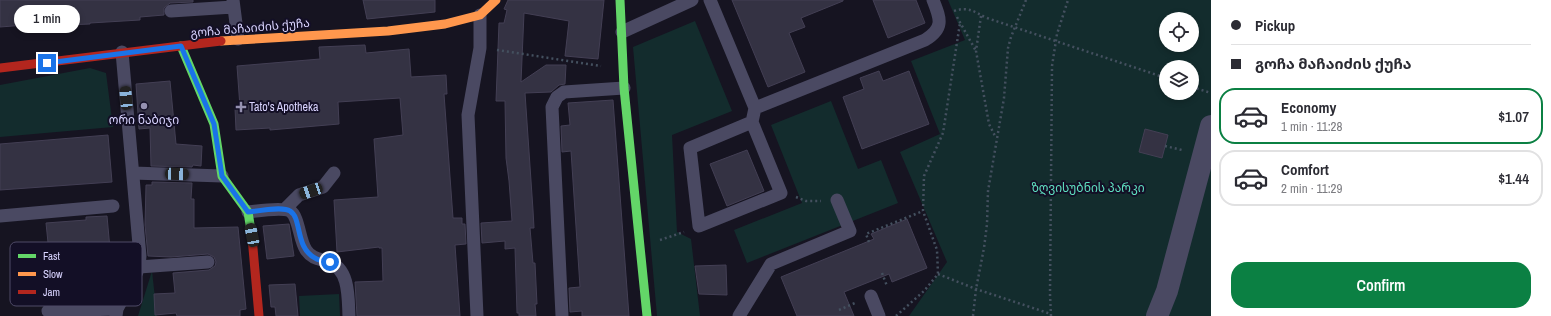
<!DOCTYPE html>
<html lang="en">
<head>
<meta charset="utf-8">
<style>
  body { margin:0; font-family:"Archivo Narrow","Noto Sans Georgian",sans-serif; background:#f7f7f7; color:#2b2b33; height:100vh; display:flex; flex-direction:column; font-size:15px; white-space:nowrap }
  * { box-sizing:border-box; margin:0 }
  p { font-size:13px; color:#7c7c81 }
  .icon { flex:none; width:22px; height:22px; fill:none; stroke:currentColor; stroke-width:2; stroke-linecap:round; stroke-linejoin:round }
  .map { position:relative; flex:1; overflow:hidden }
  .drawer { display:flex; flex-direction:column; background:#fff; width:340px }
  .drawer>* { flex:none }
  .banner { display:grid; align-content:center; height:88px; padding:0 20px; background:#fff }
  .fabs { position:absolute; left:1159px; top:12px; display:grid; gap:8px }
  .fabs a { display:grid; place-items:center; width:40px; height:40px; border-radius:50%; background:#fff; box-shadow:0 2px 6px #0003; font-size:20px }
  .end { position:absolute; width:18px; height:18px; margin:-9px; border:5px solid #1a73e8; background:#fff; box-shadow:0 0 0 2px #fff }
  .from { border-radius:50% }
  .bubble { position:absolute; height:28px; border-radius:14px; background:#fff; box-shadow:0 2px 6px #0003; font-size:13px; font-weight:600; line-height:28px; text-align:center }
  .car { position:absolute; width:12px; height:24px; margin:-12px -6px; border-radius:5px; box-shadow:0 0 3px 1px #0007; background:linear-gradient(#222 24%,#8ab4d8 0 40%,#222 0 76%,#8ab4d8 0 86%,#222 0) }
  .banner b { display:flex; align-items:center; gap:14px; height:38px; font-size:15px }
  .banner b+b { border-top:1px solid #e1e1e2 }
  .banner i { width:10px; height:10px; background:#2b2b33 }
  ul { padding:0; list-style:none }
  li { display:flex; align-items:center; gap:12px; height:56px; margin:0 8px 6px; padding:0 12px; border:2px solid #e1e1e2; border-radius:16px }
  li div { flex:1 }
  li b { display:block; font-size:15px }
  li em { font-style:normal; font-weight:600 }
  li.on { border-color:#0b8043 }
  li>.icon { width:36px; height:36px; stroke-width:1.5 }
  .primary-button { display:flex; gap:8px; margin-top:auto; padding:8px 20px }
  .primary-button a { flex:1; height:46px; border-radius:16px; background:#0b8043; color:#fff; font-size:16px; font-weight:600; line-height:46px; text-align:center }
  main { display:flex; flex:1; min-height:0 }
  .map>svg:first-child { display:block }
</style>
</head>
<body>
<main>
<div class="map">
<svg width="1211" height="316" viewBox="0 0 1211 316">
  <rect width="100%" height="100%" fill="#161421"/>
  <path fill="#132c2d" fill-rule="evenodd" d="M948,0H1211V316H909L947,262L900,152L940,134L911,61L965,40ZM1166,19H1192V45H1166ZM1166,67H1192V93H1166Z
    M695,21L732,111L672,135L677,232L691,239L700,316H657L633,47Z
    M90,68L106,73L113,127L0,137V85Z
    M831,101L858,169L881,160L898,203L747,263L734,230L802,203L771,125Z
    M152,271L157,316H138Z
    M339,294L340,316H300L299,296Z"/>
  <path fill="#343243" stroke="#433f54" d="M0,0H193V2L170,3L164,8V15L140,17V20L90,23V24L66,25L65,22L0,27Z
    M363,0H435V12L367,19Z
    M508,0H604L598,59L565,56L569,21L524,13L521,82L546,65H566L565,84L559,85L551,92L525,93L533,210L534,228H530L533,263H535L537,304H535L536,316H519V313H517L515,248L505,249V241L482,243L481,223L512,221L509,181L506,158L505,101H496L499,23H504L507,10L504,9Z
    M732,0H843V1L801,18L805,27L789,33L805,72L768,87Z
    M873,0H916L925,23L888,38Z
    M365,45L366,53L409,49L411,77L446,75L447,94H444L453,218H462V224H465L466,244L455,245L460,316H357L355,282L383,281L382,248H379V247L337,252L334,200L378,197L374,139L403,135L400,98L338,102L339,124L270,130V128L236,130L235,108L240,107L237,66L320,59L319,47Z
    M879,71L883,81L909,71L929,124L862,149L843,97L864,89L860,78Z
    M170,81L176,144L202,146L201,166L193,165L192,167L151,166L150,128L139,129L136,84Z
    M613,100L629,316H582V311L570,312L569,288L580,287L571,151L562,152L561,126L570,125L568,103Z
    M1145,129L1168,135L1162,158L1139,152Z
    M108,135L112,182L0,190V144Z
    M747,150L764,191L727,206L710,164Z
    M152,182L192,183L191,199H194V228L238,227L246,309L240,310V316H177L176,313L155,315L154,294L175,293L173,273L209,270L215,266L216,262L214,257L208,254L171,257L148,256L145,225L146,185H152Z
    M107,216L110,249L111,292H100L99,301L49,302V272H51L46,223L86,220V217Z
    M907,219L927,268L892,282L889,274L844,292L854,316H797L781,277L874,239L871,234Z
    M289,224L294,256L267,259L263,226Z
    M726,265L727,295L699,294L695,266Z
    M295,284L298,316H276L275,307H271L269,285Z"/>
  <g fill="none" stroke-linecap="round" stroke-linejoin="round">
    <path stroke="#44505f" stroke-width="2.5" stroke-dasharray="2 3" stroke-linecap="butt" d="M954,11C969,6 974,12 987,18
      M981,16L976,51L989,124L996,138
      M957,17L976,51
      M497,50L601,66
      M1192,87L1211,93
      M1165,146L1182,150
      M796,197L806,201H821
      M660,240L684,232
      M869,242L866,234L923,211
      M882,273L887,286
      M938,274L976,289L1051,314
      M839,310L855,303
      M896,316L924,291L938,274L937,250L923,211L924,176L943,133L960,23
      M973,316L976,289L984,248L987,224L988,191L1004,98L1008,48L1011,37L1026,0
      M1051,316L1050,294L1052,66L1057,34L1068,0"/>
    <path stroke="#4a4962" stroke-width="13" d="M233,0L238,39
      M710,0L755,108L752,122L781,193L699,226L690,148L752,122
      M171,11L233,7
      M622,32L692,0
      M755,108L925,40C945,28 940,18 933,0
      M133,173L222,176
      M285,209L299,195L323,187L334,173
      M248,212C257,211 282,207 290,211C299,216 299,240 306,250C312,259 320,259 329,262C350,269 348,299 349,316
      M0,216L113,206
      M139,267L208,262
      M871,296L879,316
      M48,311L117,309
      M116,316L117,309L136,274L139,267L140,256L122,52
      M477,316L468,115L480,48V15
      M562,316L552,107L557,97L564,92L624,88
      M739,316L771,264L850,231L837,200"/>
    <path stroke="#4a4962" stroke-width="22" d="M1157,316L1167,291L1211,126"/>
    <path stroke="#63d668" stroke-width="9" d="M620,0L624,88L647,316
      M181,46L214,124L222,176L248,212L252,237"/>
    <path stroke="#ff974d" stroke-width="9" d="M221,41L388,31L445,24L480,15L496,0"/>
    <path stroke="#b3261e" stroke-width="9" d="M0,68L221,41
      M252,237L259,316"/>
    <path stroke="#44505f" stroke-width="2.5" stroke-dasharray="2 3" stroke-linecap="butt" d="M987,18L1166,78"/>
  </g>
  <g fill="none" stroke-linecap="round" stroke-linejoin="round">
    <path stroke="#1a73e8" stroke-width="5" d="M47,63L181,46L214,124L222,176L248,212C257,211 283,206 290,211C302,218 295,248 315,258C319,261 326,261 330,262"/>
  </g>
  <g fill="#9591b1" stroke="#130f26" stroke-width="1.5">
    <circle cx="144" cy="106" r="4"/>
    <path d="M239 101h4v4h4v4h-4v4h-4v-4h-4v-4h4z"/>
  </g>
  <g text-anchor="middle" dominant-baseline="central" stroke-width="4" stroke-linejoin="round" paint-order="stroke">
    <g font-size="12" fill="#d9d4ff" stroke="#130f26">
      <text transform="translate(250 28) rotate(-5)">გოჩა მაჩაიძის ქუჩა</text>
    </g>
    <g font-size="12" fill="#d9d4ff" stroke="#130f26" text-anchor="start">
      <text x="249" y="107">Tato's Apotheka</text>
      <text x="144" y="120" text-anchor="middle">ორი ნაბიჯი</text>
    </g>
    <g font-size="12" fill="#5fe0c0" stroke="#130f26">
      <text x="1088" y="188">ზღვისუბნის პარკი</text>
    </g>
  </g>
  <rect x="10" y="242" width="132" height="64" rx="6" fill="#130f26" stroke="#4e4a67" stroke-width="1"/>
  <rect x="18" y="254" width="18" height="4" fill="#63d668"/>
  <rect x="18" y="272" width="18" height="4" fill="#ff974d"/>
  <rect x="18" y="290" width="18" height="4" fill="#b3261e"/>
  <g font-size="11" fill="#d9d4ff">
    <text x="43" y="260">Fast</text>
    <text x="43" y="278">Slow</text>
    <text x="43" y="296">Jam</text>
  </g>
</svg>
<div class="fabs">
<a><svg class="icon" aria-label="locate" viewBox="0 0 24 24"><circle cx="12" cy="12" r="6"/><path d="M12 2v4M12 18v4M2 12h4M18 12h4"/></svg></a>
<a><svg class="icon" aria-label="layers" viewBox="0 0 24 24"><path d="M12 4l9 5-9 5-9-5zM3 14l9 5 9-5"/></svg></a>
</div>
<i class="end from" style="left:330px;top:262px"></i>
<i class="end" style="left:47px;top:63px"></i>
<div class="bubble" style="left:14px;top:5px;width:66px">1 min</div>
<i class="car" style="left:126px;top:98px;rotate:355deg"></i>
<i class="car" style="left:177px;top:174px;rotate:92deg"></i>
<i class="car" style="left:311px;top:191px;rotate:251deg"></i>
<i class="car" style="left:252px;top:235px;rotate:349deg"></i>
</div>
<section class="drawer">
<div class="banner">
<b><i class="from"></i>Pickup</b>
<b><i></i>გოჩა მაჩაიძის ქუჩა</b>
</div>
<ul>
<li class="on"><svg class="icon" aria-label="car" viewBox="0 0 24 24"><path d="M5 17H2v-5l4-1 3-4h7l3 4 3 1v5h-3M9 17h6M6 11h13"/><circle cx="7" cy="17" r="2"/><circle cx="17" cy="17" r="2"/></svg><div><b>Economy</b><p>1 min · 11:28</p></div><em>$1.07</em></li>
<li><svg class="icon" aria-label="car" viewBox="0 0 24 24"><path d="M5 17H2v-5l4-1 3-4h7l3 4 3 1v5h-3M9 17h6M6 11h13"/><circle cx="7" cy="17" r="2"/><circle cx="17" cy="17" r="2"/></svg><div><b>Comfort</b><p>2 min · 11:29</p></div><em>$1.44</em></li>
</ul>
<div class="primary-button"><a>Confirm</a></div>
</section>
</main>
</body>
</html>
